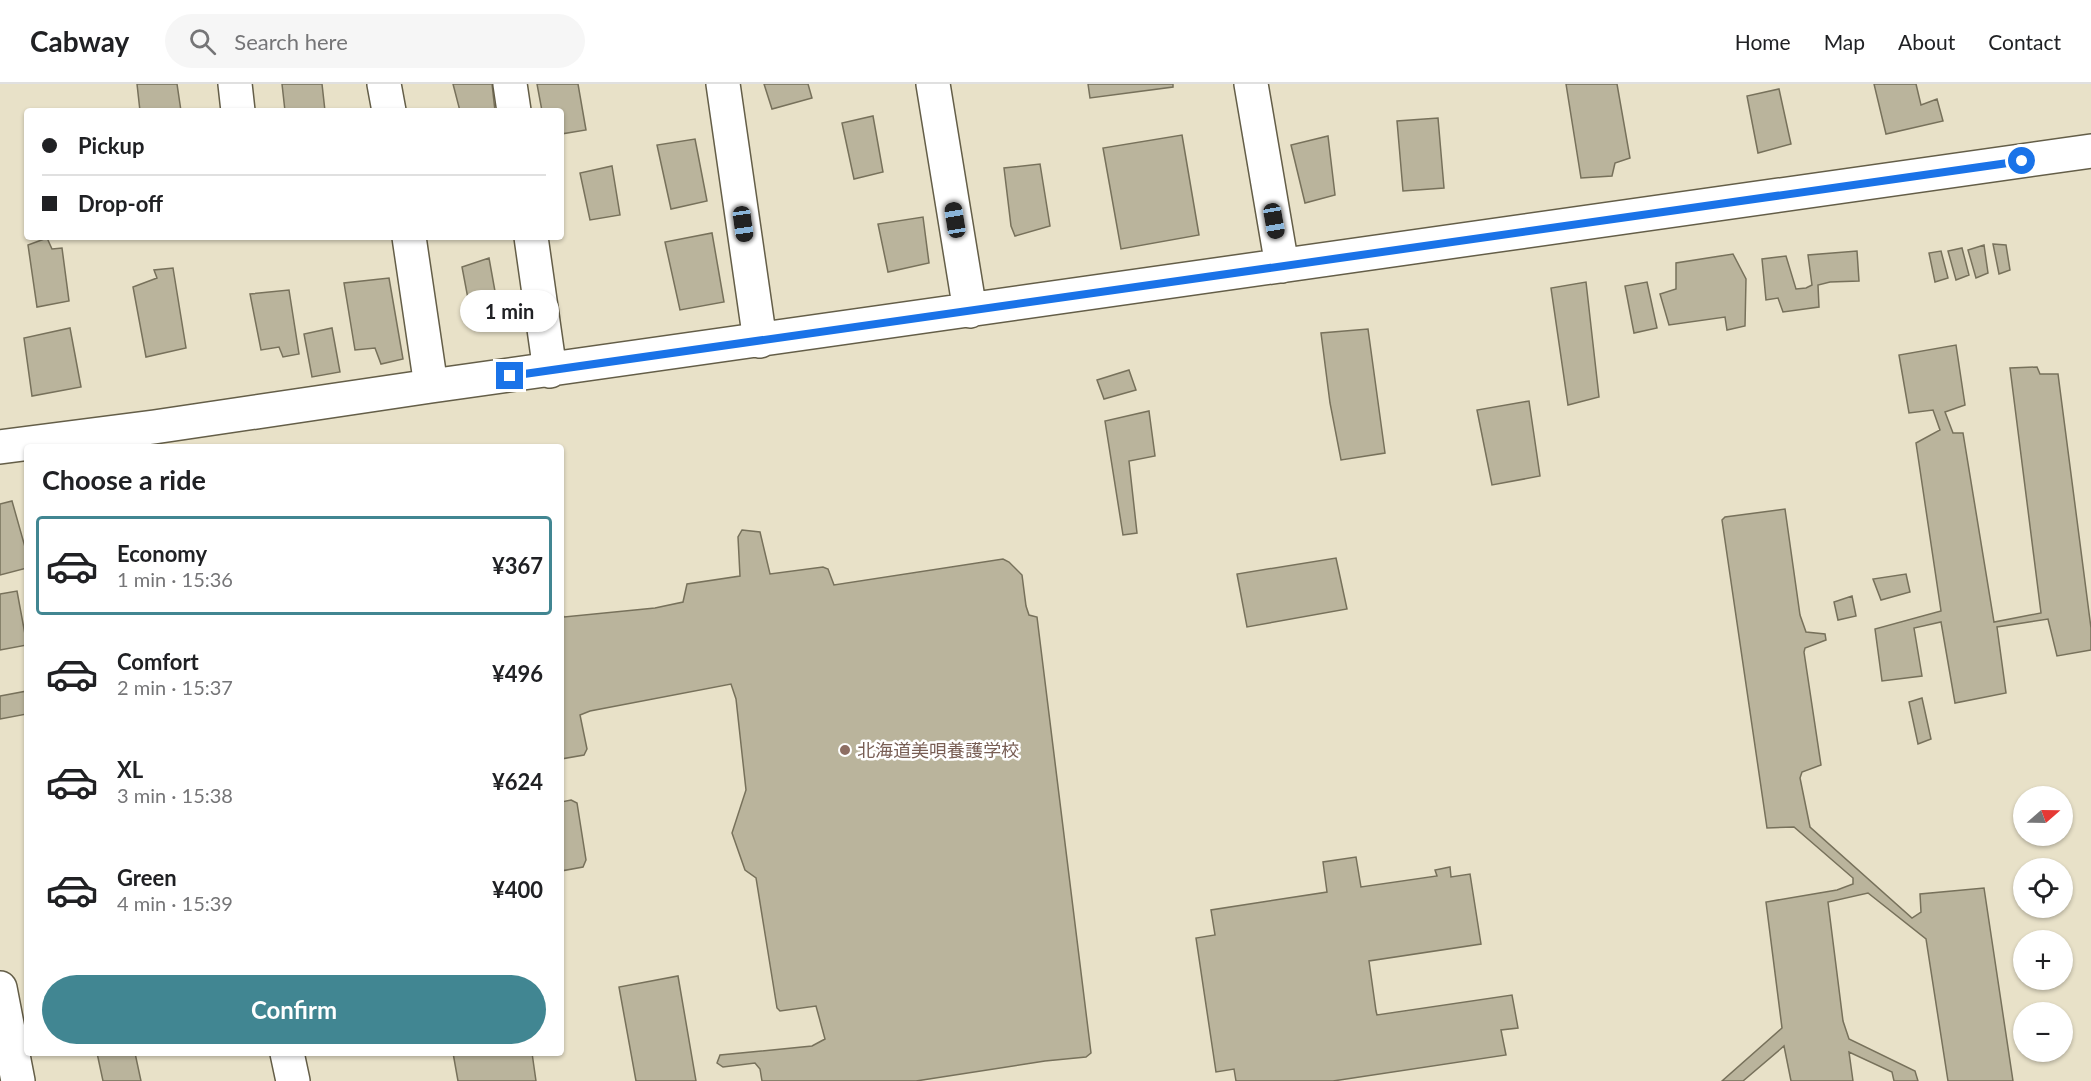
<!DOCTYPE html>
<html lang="en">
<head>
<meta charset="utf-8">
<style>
  body { margin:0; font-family:Lato,"Noto Sans JP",sans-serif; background:#f6f6f6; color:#202124; height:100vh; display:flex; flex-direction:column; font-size:22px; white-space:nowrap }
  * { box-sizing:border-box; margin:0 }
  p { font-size:20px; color:#757577 }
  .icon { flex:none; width:33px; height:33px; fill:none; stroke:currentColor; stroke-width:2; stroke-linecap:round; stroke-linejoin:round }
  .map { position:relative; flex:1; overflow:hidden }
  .side { position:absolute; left:24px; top:360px; width:540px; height:612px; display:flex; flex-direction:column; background:#fff; border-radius:6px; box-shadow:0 2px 4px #0004 }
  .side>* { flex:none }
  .hud { position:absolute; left:24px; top:24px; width:540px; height:132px; border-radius:6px; box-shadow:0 2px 4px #0004; display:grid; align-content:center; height:132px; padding:0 18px; background:#fff }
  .needle { width:39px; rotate:70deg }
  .fabs { position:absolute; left:2013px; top:702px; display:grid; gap:12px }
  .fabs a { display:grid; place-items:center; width:60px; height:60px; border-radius:50%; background:#fff; box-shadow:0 2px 4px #0004; font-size:30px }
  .end { position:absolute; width:27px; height:27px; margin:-14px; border:8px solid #1a73e8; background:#fff; box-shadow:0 0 0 3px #fff }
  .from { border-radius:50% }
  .bubble { position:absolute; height:42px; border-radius:21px; background:#fff; box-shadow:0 2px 4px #0004; font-size:20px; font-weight:700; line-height:42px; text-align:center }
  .car { position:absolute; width:18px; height:36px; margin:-18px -9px; border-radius:8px; box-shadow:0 0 4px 2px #0007; background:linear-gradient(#222 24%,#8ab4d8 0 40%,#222 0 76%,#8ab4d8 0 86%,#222 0) }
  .hud b { display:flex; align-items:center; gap:21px; height:57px; font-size:22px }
  .hud b+b { border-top:2px solid #e0e0e0 }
  .hud i { width:15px; height:15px; background:#202124 }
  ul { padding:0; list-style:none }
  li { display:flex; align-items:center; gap:18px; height:99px; margin:0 12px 9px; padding:0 6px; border:3px solid transparent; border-radius:6px }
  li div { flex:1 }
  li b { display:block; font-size:22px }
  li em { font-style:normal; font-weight:700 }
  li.current { border-color:#418692 }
  li>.icon { width:54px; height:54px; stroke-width:1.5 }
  h2 { padding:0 18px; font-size:27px; line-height:72px }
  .primary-button { display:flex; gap:12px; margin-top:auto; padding:12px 18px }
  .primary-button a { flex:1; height:69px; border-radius:36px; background:#418692; color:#fff; font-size:24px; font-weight:700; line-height:69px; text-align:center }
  header { display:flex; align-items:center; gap:36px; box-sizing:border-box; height:84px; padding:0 30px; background:#fff; border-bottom:2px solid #e0e0e0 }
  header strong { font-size:28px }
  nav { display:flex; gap:33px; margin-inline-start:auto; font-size:21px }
  .search { width:420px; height:54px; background:#f6f6f6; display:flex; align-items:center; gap:15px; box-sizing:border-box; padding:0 21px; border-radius:33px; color:#757577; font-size:22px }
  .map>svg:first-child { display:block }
</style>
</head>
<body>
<header>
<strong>Cabway</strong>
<div class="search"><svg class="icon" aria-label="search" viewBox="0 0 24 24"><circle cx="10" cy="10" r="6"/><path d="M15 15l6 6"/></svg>Search here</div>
<nav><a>Home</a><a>Map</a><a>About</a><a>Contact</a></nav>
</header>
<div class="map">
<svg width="2091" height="997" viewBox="0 0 2091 997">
  <rect width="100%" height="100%" fill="#e8e1c8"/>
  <path fill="#bab49c" stroke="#77715b" stroke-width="1.5" d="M137,0H177L181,27H140Z
    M282,0H322L325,27H285Z
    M453,0H492L495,27H460Z
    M537,0H578L586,46L561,50V27H542Z
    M764,0H808L812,14L772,25Z
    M1088,0H1173V3L1090,14Z
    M1566,0H1617L1630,74L1615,79L1612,92L1581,94Z
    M1874,0H1916L1921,21L1937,15L1943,37L1886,50Z
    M1779,5L1791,60L1758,69L1747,12Z
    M873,32L883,88L854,95L842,39Z
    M1438,34L1444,104L1403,107L1397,37Z
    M1182,51L1199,151L1121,165L1103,64Z
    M1328,52L1335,111L1305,119L1291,61Z
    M695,55L707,117L671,125L657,61Z
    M1040,80L1050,142L1015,152L1011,142L1004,84Z
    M612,82L620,131L590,136L580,89Z
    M923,133L929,179L888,188L878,140Z
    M712,149L724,218L680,226L665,158Z
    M47,154L52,165L62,164L69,217L37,223L28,161Z
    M1993,160L2006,161L2010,186L1999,190Z
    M1984,161L1988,189L1976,194L1968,166Z
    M1962,164L1969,191L1956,196L1948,167Z
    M1857,167L1859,197L1830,198L1818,201L1819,223L1783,228L1778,214L1766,216L1762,175L1786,172L1796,205L1806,204L1812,201L1808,171Z
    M1941,167L1948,194L1935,198L1929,169Z
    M1733,170L1746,195L1745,242L1727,246L1725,233L1669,241L1660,210L1676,205V179Z
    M489,174L500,235L473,241L462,183Z
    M173,184L186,264L146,273L133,203L157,194L154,186Z
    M389,194L403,275L381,280L375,264L355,266L344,199Z
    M1586,198L1599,313L1568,321L1551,204Z
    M1647,198L1657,244L1634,249L1625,202Z
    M289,206L299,270L283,273L279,263L261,266L250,210Z
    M70,244L81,303L32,312L24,254Z
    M332,244L340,288L312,293L304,250Z
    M1368,245L1385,369L1341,376L1330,319L1321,249Z
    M1956,261L1965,321L1945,328L1953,349H1963L1994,538L2041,529L2010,284L2037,283L2040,290H2058L2091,544V566L2057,572L2048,535L1997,543L2006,609L1955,619L1941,538L1914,544L1922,592L1882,597L1875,545L1941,527L1916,359L1940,346L1933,326L1909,329L1899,271Z
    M1129,286L1136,306L1104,315L1097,296Z
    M1529,317L1540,392L1492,401L1477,326Z
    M1149,327L1155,372L1129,377L1137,449L1123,451L1105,337Z
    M12,417L27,470V484L0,491V420Z
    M1785,425L1800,531L1806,548L1825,550L1826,556L1805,564L1804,568L1821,681L1802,688L1800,694L1810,743L1912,834L1921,828L1920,810L1984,804L2013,997H1948L1926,855L1868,809L1828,818L1843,937L1849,955L1915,987L1918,997H1894L1892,988L1849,968L1853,997H1791L1784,962L1743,997H1722L1782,944L1766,818L1837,806L1853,800V794L1794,743L1767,744L1722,436L1725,433Z
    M742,446L760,448L770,490L823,483L828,485L834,501L1003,475L1009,478L1022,491L1026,522L1029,531L1037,533L1091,969L1086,973L1045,977L916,997H762L760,985L755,979L723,983L717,979L720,971L812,962L825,955L816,922L780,927L777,924L756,794L745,786L732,749L746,706L736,615L731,600L590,627L580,631L587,665L584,671L561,675V526L564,533L655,524L683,518L687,500L740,492L738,453Z
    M1336,474L1347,525L1247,543L1237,490Z
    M1906,490L1910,508L1881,516L1873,495Z
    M17,507L27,561L0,566V510Z
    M1852,512L1856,532L1838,536L1834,518Z
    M27,607V630L0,635V612Z
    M1922,614L1931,655L1918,660L1909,618Z
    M571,716L577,719L586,776L583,783L561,787V718Z
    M1356,773L1361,803L1437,792L1435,786L1450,783L1451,793L1470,790L1481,860L1369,877L1376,927L1377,931L1512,911L1518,944L1501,946L1506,971L1333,997H1236L1234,985L1216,988L1196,854L1215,851L1211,826L1327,808L1323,778Z
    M678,892L696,997H636L619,903Z
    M97,969H135L141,997H103Z
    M453,969H532L536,997H458Z"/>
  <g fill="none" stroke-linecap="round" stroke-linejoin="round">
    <defs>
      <path id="street" d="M235,0L238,27
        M384,0L389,27
        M510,0L514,27
        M723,0L760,257
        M933,0L970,227
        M1251,0L1282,182
        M409,153L431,302
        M531,153L550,287
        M0,363L154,343L431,302L2091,67
        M0,904L18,997
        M287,969L293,997"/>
    </defs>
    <use href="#street" stroke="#645e48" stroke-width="36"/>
    <use href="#street" stroke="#fff" stroke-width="33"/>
  </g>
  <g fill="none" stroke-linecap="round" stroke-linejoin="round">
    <path stroke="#1a73e8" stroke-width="8" d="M510,292L2022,77"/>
  </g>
  <circle fill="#8d6e63" stroke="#fff" stroke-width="2" cx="845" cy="666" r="6"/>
  <g text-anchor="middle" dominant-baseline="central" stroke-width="5" stroke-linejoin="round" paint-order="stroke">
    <g font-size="18" fill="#785e54" stroke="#fff" text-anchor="start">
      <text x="857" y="666">北海道美唄養護学校</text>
    </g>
  </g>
</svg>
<div class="fabs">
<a><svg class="needle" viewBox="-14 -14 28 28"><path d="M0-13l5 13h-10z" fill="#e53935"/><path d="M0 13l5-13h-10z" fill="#757577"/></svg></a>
<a><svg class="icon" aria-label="locate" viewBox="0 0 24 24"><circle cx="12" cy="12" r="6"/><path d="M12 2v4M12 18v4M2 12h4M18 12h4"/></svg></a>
<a>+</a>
<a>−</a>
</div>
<i class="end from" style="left:2022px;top:77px"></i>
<i class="end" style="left:510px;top:292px"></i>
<div class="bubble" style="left:460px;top:206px;width:99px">1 min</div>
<i class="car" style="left:955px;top:136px;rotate:351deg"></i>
<i class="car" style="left:1274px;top:137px;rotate:170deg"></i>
<i class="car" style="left:743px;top:140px;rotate:172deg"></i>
<div class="hud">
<b><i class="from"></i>Pickup</b>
<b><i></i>Drop-off</b>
</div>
<section class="side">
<h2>Choose a ride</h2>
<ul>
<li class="current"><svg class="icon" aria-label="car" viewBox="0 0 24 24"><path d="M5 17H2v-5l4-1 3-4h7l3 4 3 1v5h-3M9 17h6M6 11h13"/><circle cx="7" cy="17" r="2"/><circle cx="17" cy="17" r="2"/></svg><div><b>Economy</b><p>1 min · 15:36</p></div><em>¥367</em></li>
<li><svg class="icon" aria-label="car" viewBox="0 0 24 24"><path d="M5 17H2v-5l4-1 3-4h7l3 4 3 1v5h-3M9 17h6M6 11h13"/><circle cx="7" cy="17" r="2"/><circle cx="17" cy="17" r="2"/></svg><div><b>Comfort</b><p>2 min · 15:37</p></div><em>¥496</em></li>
<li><svg class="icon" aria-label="car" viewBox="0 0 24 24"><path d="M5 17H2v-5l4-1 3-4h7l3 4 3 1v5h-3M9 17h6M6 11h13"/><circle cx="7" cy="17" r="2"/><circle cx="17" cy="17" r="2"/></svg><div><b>XL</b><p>3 min · 15:38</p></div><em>¥624</em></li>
<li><svg class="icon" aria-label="car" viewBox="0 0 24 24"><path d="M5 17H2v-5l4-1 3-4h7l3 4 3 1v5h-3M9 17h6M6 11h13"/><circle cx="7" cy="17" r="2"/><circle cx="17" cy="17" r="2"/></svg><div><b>Green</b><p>4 min · 15:39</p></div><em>¥400</em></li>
</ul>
<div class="primary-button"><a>Confirm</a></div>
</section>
</div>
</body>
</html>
